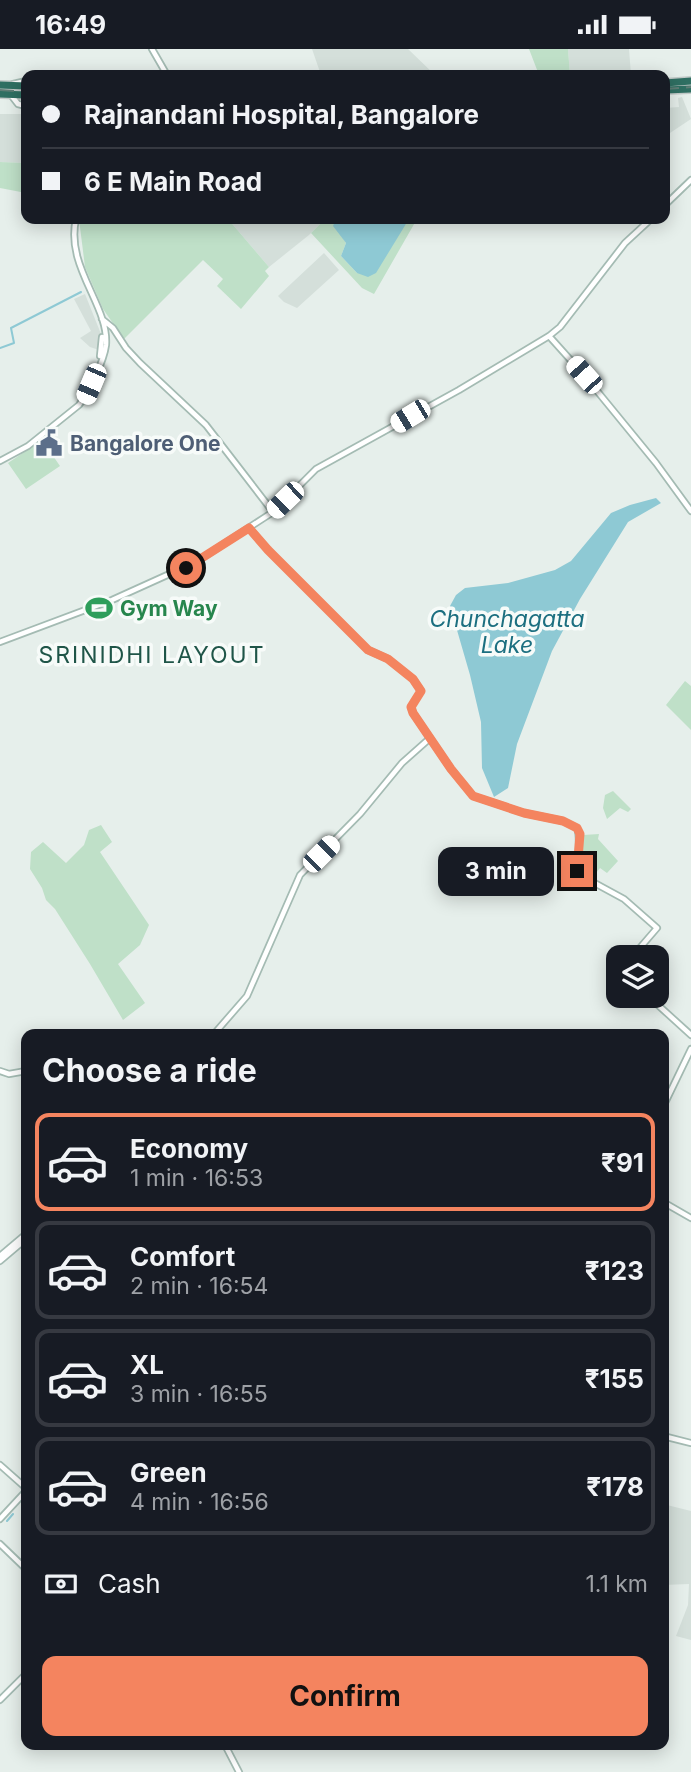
<!DOCTYPE html>
<html lang="en">
<head>
<meta charset="utf-8">
<style>
  body { margin:0; font-family:Inter,sans-serif; background:#20242c; color:#f1f3f6; height:100vh; display:flex; flex-direction:column; font-size:26px; white-space:nowrap }
  * { box-sizing:border-box; margin:0 }
  p { font-size:23px; color:#9ea1a6 }
  .icon { flex:none; width:38px; height:38px; fill:none; stroke:currentColor; stroke-width:2; stroke-linecap:round; stroke-linejoin:round }
  .map { position:relative; flex:1; overflow:hidden }
  .panel { position:absolute; left:21px; top:980px; width:648px; height:721px; display:flex; flex-direction:column; background:#171b24; border-radius:14px; box-shadow:0 4px 18px #0003 }
  .panel>* { flex:none }
  .top-card { position:absolute; left:21px; top:21px; width:649px; height:154px; border-radius:14px; box-shadow:0 4px 18px #0003; display:grid; align-content:center; height:154px; padding:0 21px; background:#171b24 }
  .buttons { position:absolute; left:606px; top:896px; display:grid; gap:14px }
  .buttons a { display:grid; place-items:center; width:63px; height:63px; border-radius:14px; background:#171b24; box-shadow:0 4px 18px #0003; font-size:35px }
  .end { position:absolute; width:32px; height:32px; margin:-16px; border:9px solid #f4845f; background:#111; box-shadow:0 0 0 4px #111 }
  .from { border-radius:50% }
  .bubble { position:absolute; height:49px; border-radius:14px; background:#171b24; box-shadow:0 4px 18px #0003; font-size:23px; font-weight:700; line-height:49px; text-align:center }
  .car { position:absolute; width:21px; height:42px; margin:-21px -10px; border-radius:9px; box-shadow:0 0 5px 2px #0007; background:linear-gradient(#fff 24%,#345 0 40%,#fff 0 76%,#345 0 86%,#fff 0) }
  .top-card b { display:flex; align-items:center; gap:24px; height:66px; font-size:26px }
  .top-card b+b { border-top:2px solid #363941 }
  .top-card i { width:18px; height:18px; background:#f1f3f6 }
  ul { padding:0; list-style:none }
  li { display:flex; align-items:center; gap:21px; height:98px; margin:0 14px 10px; padding:0 7px; border:4px solid #363941; border-radius:14px }
  li div { flex:1 }
  li b { display:block; font-size:26px }
  li em { font-style:normal; font-weight:700 }
  li.current { border-color:#f4845f }
  li>.icon { width:63px; height:63px; stroke-width:1.5 }
  h2 { padding:0 21px; font-size:32px; line-height:84px }
  .pay { display:flex; align-items:center; gap:18px; height:77px; padding:0 21px; font-size:26px }
  .pay p { margin-inline-start:auto }
  .button { display:flex; gap:14px; margin-top:auto; padding:14px 21px }
  .button a { flex:1; height:80px; border-radius:14px; background:#f4845f; color:#111; font-size:28px; font-weight:700; line-height:80px; text-align:center }
  .status { display:flex; justify-content:space-between; align-items:center; height:49px; padding:0 35px; background:#171b24; direction:ltr }
  .status svg { height:19px; fill:currentColor }
  .map>svg:first-child { display:block }
</style>
</head>
<body>
<div class="status"><b>16:49</b><svg viewBox="0 0 49 12"><path d="M0 12V9h3v3zM5 12V6h3v6zM10 12V3h3v9zM15 12V0h3v12zM26 1h20v11H26zM47 4h2v5h-2z"/></svg></div>
<div class="map">
<svg width="691" height="1723" viewBox="0 0 691 1723">
  <rect width="100%" height="100%" fill="#e6efeb"/>
  <path fill="#d4dfda" d="M312,0H408L435,26H321Z
    M568,0H629L631,26H570Z
    M682,48L691,70L667,86L665,59L679,58L678,49Z
    M0,65H26V114L0,113Z
    M228,170H325L309,186L269,218Z
    M324,204L339,221L297,259L284,253L278,247Z
    M85,245L101,285L99,301L90,298L80,289L91,282L74,250Z
    M663,1455L691,1462V1591L676,1587L688,1556L689,1535L663,1536Z"/>
  <path fill="#bfe0c8" d="M529,0H568L570,26H539Z
    M0,113L26,114V144L0,139Z
    M79,170H228L269,218L265,222L269,227L241,260L217,237L223,230L203,211L124,290L103,260L85,218Z
    M325,170H336L333,173L346,194L341,207L357,224L405,176L409,170H417L374,245L362,239L311,184Z
    M42,391L60,417L26,440L8,414Z
    M685,632L691,637V681L666,656Z
    M613,742L631,760L628,763L620,759L607,770L603,759L605,746Z
    M101,776L112,793L100,803L149,876L140,896L118,915L145,954L123,971L90,915L55,860L46,851L42,839L30,820L31,803L43,793L66,814L84,796L89,781Z
    M599,785L598,790L618,812L607,824L600,819L592,829C577,820 582,802 583,786Z"/>
  <path fill="#8ec9d4" d="M336,170H409L376,224L368,228L357,224L341,207L346,194L333,177Z
    M656,449L661,454L628,473L580,550L552,602L517,695L508,739L494,748L482,719L481,673L470,626L450,557L456,546L465,539L508,534L555,521L571,512L611,464L630,456Z"/>
  <g fill="none" stroke-linecap="round" stroke-linejoin="round">
    <path stroke="#8ec9d4" stroke-width="2" d="M0,299L14,294L11,279L81,243
      M24,1433L26,1430
      M7,1472L13,1465"/>
    <defs>
      <path id="secondary" d="M152,0L167,26
        M13,35L26,32
        M11,46L18,55L26,57
        M665,156L691,131
        M102,270L113,279L126,299L140,314L206,376L273,463
        M549,287L584,326L656,414L691,462
        M100,307L102,288
        M0,412L28,397L79,356C89,343 104,312 106,296C109,256 65,218 76,170
        M249,479L268,501L368,601L388,610L413,630L421,642L411,658L413,664L451,720L473,747L524,764L563,772L577,779C582,793 576,810 578,825L624,850L657,879L632,908
        M0,593L112,551L196,513L273,463L316,420L459,341L549,287L560,278L625,194L651,170
        M648,947L691,986
        M214,985L247,947L300,826L360,765L402,714L429,690
        M0,1022L9,1025L26,1022
        M663,1058L691,1000
        M663,1153L691,1169
        M0,1207L26,1185
        M0,1212L26,1190
        M663,1387L691,1394
        M0,1416L26,1439
        M0,1470L26,1442
        M0,1495L26,1520
        M0,1651L26,1625
        M225,1696L239,1723"/>
      <path id="highway" d="M665,34L691,32
        M0,36L26,37
        M665,41L691,40
        M0,45L26,46"/>
    </defs>
    <use href="#secondary" stroke="#a4bbb3" stroke-width="8"/>
    <use href="#highway" stroke="#c2cac8" stroke-width="10"/>
    <use href="#secondary" stroke="#fff" stroke-width="4.5"/>
    <use href="#highway" stroke="#2f6f62" stroke-width="7"/>
    <path stroke="#5f7d75" stroke-width="2" stroke-dasharray="14 7" stroke-linecap="butt" d="M665,40L691,38
      M0,41L26,43"/>
  </g>
  <g fill="none" stroke-linecap="round" stroke-linejoin="round">
    <path stroke="#f4845f" stroke-width="9" d="M186,519L249,479L268,501L368,601L388,610L413,630L421,642L411,658L413,664L451,720L473,747L524,764L563,772L577,779L580,785L577,822"/>
  </g>
  <defs>
    <symbol id="civic-bare" viewBox="-9 -9 18 18"><path d="M-.6-6.5H3V-4.5H.6V-3L4-1V1h2V6H-6V1h2V-1L-.6-3ZM-1.2 2.5V6h2.4V2.5Z" fill="#5c6f8a" stroke="#f7fbf9" stroke-width="2.5" paint-order="stroke"/></symbol>
    <symbol id="stadium-bare" viewBox="-9 -9 18 18"><path d="M0-5a6.5 5 0 1 0 0 10a6.5 5 0 1 0 0-10ZM-3.5-1.8h7v3.6h-7Z" fill="#2e9e5b" stroke="#f7fbf9" stroke-width="2.5" paint-order="stroke"/></symbol>
  </defs>
  <g fill-rule="evenodd">
    <use href="#civic-bare" x="30" y="375" width="38" height="38"/>
    <use href="#stadium-bare" x="80" y="540" width="38" height="38"/>
  </g>
  <g text-anchor="middle" dominant-baseline="central" stroke-width="7" stroke-linejoin="round" paint-order="stroke">
    <g font-size="21" font-weight="bold" fill="#4e5e75" stroke="#f7fbf9" text-anchor="start">
      <text x="70" y="394">Bangalore One</text>
    </g>
    <g font-size="21" font-weight="bold" fill="#27864d" stroke="#f7fbf9" text-anchor="start">
      <text x="120" y="559">Gym Way</text>
    </g>
    <g font-size="23" font-style="italic" fill="#1c6f80" stroke="#f7fbf9">
      <text x="507" y="570">Chunchagatta<tspan x="507" dy="26">Lake</tspan></text>
    </g>
    <g font-size="23" letter-spacing="2" fill="#1f5548" stroke="#f7fbf9">
      <text x="152" y="606">SRINIDHI LAYOUT</text>
    </g>
  </g>
</svg>
<div class="buttons">
<a><svg class="icon" aria-label="layers" viewBox="0 0 24 24"><path d="M12 4l9 5-9 5-9-5zM3 14l9 5 9-5"/></svg></a>
</div>
<i class="end from" style="left:186px;top:519px"></i>
<i class="end" style="left:577px;top:822px"></i>
<div class="bubble" style="left:438px;top:798px;width:116px">3 min</div>
<i class="car" style="left:584px;top:326px;rotate:318deg"></i>
<i class="car" style="left:91px;top:335px;rotate:203deg"></i>
<i class="car" style="left:410px;top:367px;rotate:239deg"></i>
<i class="car" style="left:285px;top:451px;rotate:226deg"></i>
<i class="car" style="left:321px;top:805px;rotate:45deg"></i>
<div class="top-card">
<b><i class="from"></i>Rajnandani Hospital, Bangalore</b>
<b><i></i>6 E Main Road</b>
</div>
<section class="panel">
<h2>Choose a ride</h2>
<ul>
<li class="current"><svg class="icon" aria-label="car" viewBox="0 0 24 24"><path d="M5 17H2v-5l4-1 3-4h7l3 4 3 1v5h-3M9 17h6M6 11h13"/><circle cx="7" cy="17" r="2"/><circle cx="17" cy="17" r="2"/></svg><div><b>Economy</b><p>1 min · 16:53</p></div><em>₹91</em></li>
<li><svg class="icon" aria-label="car" viewBox="0 0 24 24"><path d="M5 17H2v-5l4-1 3-4h7l3 4 3 1v5h-3M9 17h6M6 11h13"/><circle cx="7" cy="17" r="2"/><circle cx="17" cy="17" r="2"/></svg><div><b>Comfort</b><p>2 min · 16:54</p></div><em>₹123</em></li>
<li><svg class="icon" aria-label="car" viewBox="0 0 24 24"><path d="M5 17H2v-5l4-1 3-4h7l3 4 3 1v5h-3M9 17h6M6 11h13"/><circle cx="7" cy="17" r="2"/><circle cx="17" cy="17" r="2"/></svg><div><b>XL</b><p>3 min · 16:55</p></div><em>₹155</em></li>
<li><svg class="icon" aria-label="car" viewBox="0 0 24 24"><path d="M5 17H2v-5l4-1 3-4h7l3 4 3 1v5h-3M9 17h6M6 11h13"/><circle cx="7" cy="17" r="2"/><circle cx="17" cy="17" r="2"/></svg><div><b>Green</b><p>4 min · 16:56</p></div><em>₹178</em></li>
</ul>
<div class="pay"><svg class="icon" aria-label="cash" viewBox="0 0 24 24"><path d="M3 7h18v10H3z"/><circle cx="12" cy="12" r="2"/></svg>Cash<p>1.1 km</p></div>
<div class="button"><a>Confirm</a></div>
</section>
</div>
</body>
</html>
